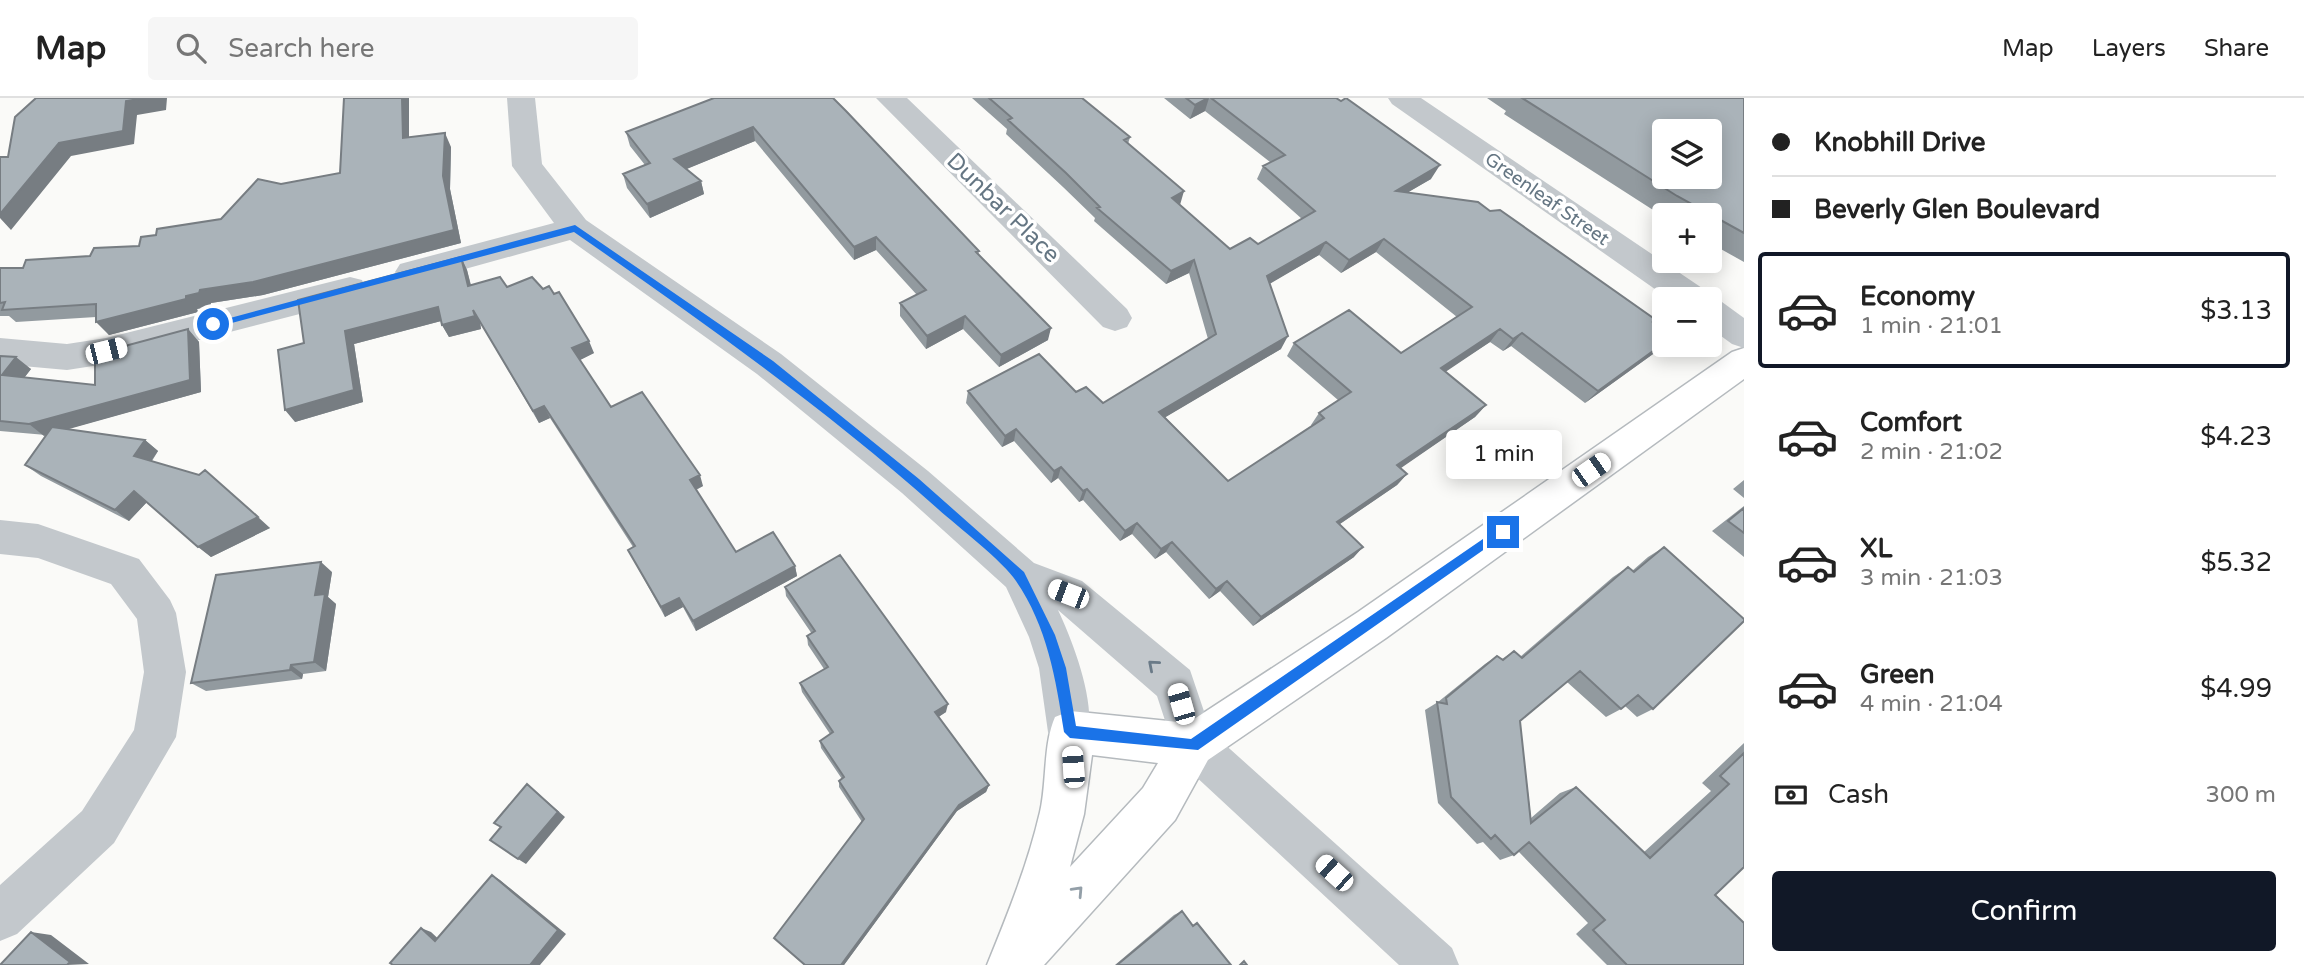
<!DOCTYPE html>
<html lang="en">
<head>
<meta charset="utf-8">
<style>
  body { margin:0; font-family:"Varela Round",sans-serif; background:#f6f6f6; color:#222; height:100vh; display:flex; flex-direction:column; font-size:26px; white-space:nowrap }
  * { box-sizing:border-box; margin:0 }
  p { font-size:23px; color:#767676 }
  .icon { flex:none; width:38px; height:38px; fill:none; stroke:currentColor; stroke-width:2; stroke-linecap:round; stroke-linejoin:round }
  .map { position:relative; flex:1; overflow:hidden }
  .sheet { display:flex; flex-direction:column; background:#fff; width:560px }
  .sheet>* { flex:none }
  .top-card { display:grid; align-content:center; height:154px; padding:0 28px; background:#fff }
  .controls { position:absolute; left:1652px; top:21px; display:grid; gap:14px }
  .controls a { display:grid; place-items:center; width:70px; height:70px; border-radius:7px; background:#fff; box-shadow:0 4px 18px #0003; font-size:35px }
  .end { position:absolute; width:32px; height:32px; margin:-16px; border:9px solid #1a73e8; background:#fff; box-shadow:0 0 0 4px #fff }
  .from { border-radius:50% }
  .bubble { position:absolute; height:49px; border-radius:7px; background:#fff; box-shadow:0 4px 18px #0003; font-size:23px; font-weight:600; line-height:49px; text-align:center }
  .car { position:absolute; width:21px; height:42px; margin:-21px -10px; border-radius:9px; box-shadow:0 0 5px 2px #0007; background:linear-gradient(#fff 24%,#345 0 40%,#fff 0 76%,#345 0 86%,#fff 0) }
  .top-card b { display:flex; align-items:center; gap:24px; height:66px; font-size:26px }
  .top-card b+b { border-top:2px solid #e0e0e0 }
  .top-card i { width:18px; height:18px; background:#222 }
  ul { padding:0; list-style:none }
  li { display:flex; align-items:center; gap:21px; height:116px; margin:0 14px 10px; padding:0 14px; border:4px solid transparent; border-radius:7px }
  li div { flex:1 }
  li b { display:block; font-size:26px }
  li em { font-style:normal; font-weight:600 }
  li.current { border-color:#111827 }
  li>.icon { width:63px; height:63px; stroke-width:1.5 }
  .pay { display:flex; align-items:center; gap:18px; height:77px; padding:0 28px; font-size:26px }
  .pay p { margin-inline-start:auto }
  .button { display:flex; gap:14px; margin-top:auto; padding:14px 28px }
  .button a { flex:1; height:80px; border-radius:7px; background:#111827; color:#fff; font-size:28px; font-weight:600; line-height:80px; text-align:center }
  header { display:flex; align-items:center; gap:42px; box-sizing:border-box; height:98px; padding:0 35px; background:#fff; border-bottom:2px solid #e0e0e0 }
  header strong { font-size:33px }
  nav { display:flex; gap:38px; margin-inline-start:auto; font-size:24px }
  .search { width:490px; height:63px; background:#f6f6f6; display:flex; align-items:center; gap:18px; box-sizing:border-box; padding:0 24px; border-radius:7px; color:#767676; font-size:26px }
  main { display:flex; flex:1; min-height:0 }
  .map>svg:first-child { display:block }
</style>
</head>
<body>
<header>
<strong>Map</strong>
<div class="search"><svg class="icon" aria-label="search" viewBox="0 0 24 24"><circle cx="10" cy="10" r="6"/><path d="M15 15l6 6"/></svg>Search here</div>
<nav><a>Map</a><a>Layers</a><a>Share</a></nav>
</header>
<main>
<div class="map">
<svg width="1744" height="867" viewBox="0 0 1744 867">
  <rect width="100%" height="100%" fill="#fafaf8"/>
  <g fill="none" stroke-linecap="round" stroke-linejoin="round">
    <defs>
      <path id="major" d="M1744,250V281L1386,540L1208,662L1175,722L1044,867H987C1007,818 1028,766 1040,714C1047,684 1043,646 1055,619L1070,613L1188,625L1358,514L1732,254ZM1092,657L1158,665L1143,690L1070,769L1084,716Z"/>
    </defs>
    <use href="#major" stroke="#b5babe" stroke-width="3"/>
    <path fill="#c3c8cc" fill-rule="evenodd" d="M507,0H535L542,66L586,122L781,256L928,373L1034,465L1082,483L1190,572L1211,634L1452,850L1459,867H1399L1178,662L1157,598L1058,512C1074,546 1100,613 1085,649L1070,655L1055,649L1048,634L1039,570L1029,539L1006,489L902,395L757,276L570,142L411,186L400,182L395,174L400,166L554,125L512,68Z
      M876,0H907L1127,211L1132,220L1127,229L1115,233L1103,229Z
      M1388,0H1421L1705,192L1709,201L1722,204L1744,220V250L1732,246L1710,230V201H1669L1392,6Z
      M350,179L362,182L366,191L362,200L106,266L67,272L0,266V240L67,246L106,240Z
      M0,422L38,426L139,461L170,502L176,515L186,574L176,639L114,745L17,836L0,843V787L82,713L134,632L144,574L137,521L111,486L38,460L0,456Z"/>
    <use href="#major" fill="#fff" fill-rule="evenodd"/>
  </g>
  <path fill="#929a9f" fill-rule="evenodd" d="M409,0V39L451,49L450,91L461,145L263,197L211,205L210,208L197,211L198,214L109,237L96,219L16,224L9,218H0V170H23L90,158L139,148L156,137L221,121L281,86L340,75Z
    M714,0L979,153L978,157L1048,242L999,269L963,231L926,251L900,218V205L917,197L876,152L854,162L755,43L686,71L701,83L704,96L650,120L627,90L623,76L645,67L630,48L626,34Z
    M972,0H1082L1130,39L1128,46L1180,107L1230,151L1258,146L1302,121L1257,81L1263,68L1270,64L1205,13L1190,21L1164,0H1336L1431,81L1408,94L1490,113L1654,224L1660,251L1585,305L1511,248L1503,253L1490,244L1445,273L1486,307L1475,319L1400,370L1407,376L1397,387L1340,426L1354,459L1253,528L1220,493L1209,501L1166,454L1155,461L1132,436L1120,443L1083,402L1079,404L1058,380L1051,385L1014,343L1002,349L966,305L968,293L1076,294L1103,305L1208,241L1189,175L1166,186L1094,123L1095,120L1063,89L1006,36L1007,31ZM1376,154L1457,219L1401,255L1294,245L1287,258L1338,302L1319,315L1311,327L1312,328L1228,383L1165,319L1281,251L1270,185L1319,157L1341,175Z
    M1487,0H1744V164L1710,145V117H1664V119L1504,16L1506,13Z
    M461,159L467,172L471,187L507,189L594,255L580,262L611,309L703,388L696,392L736,454L795,468L797,478L696,533L683,509L665,519L628,452L633,449L550,320L539,325L480,224L481,231L449,239L442,227L441,223L354,246L363,304L295,324L304,245Z
    M188,231L199,244L201,294L67,331L145,342L158,353L152,363L270,430L211,459L147,404L129,423L41,378L25,367L46,337L0,333V258L31,271L24,280L95,287Z
    M1744,382V400L1733,391Z
    M1744,408V459L1712,433Z
    M1664,449L1653,611L1637,619L1625,608L1621,611L1606,619L1567,584L1520,623L1531,720L1560,695L1576,689L1644,754L1711,693L1702,685L1744,645V769L1715,797L1744,867H1607L1576,836L1588,825L1518,753L1514,757L1500,762L1483,744L1477,746L1438,705L1425,612L1438,604L1485,566L1497,558L1502,561L1514,553L1520,559L1613,479L1628,469L1632,473L1648,459Z
    M332,474L328,499L336,506L326,573L303,576L302,581L206,593L191,585Z
    M785,489L946,614L938,619L989,687L986,694L957,713L844,867H804L777,843L774,840L862,724L839,689V683L842,681L821,650L820,643L830,636L802,594L800,585L824,571L808,547L807,538L812,536L786,498Z
    M1182,813L1193,827L1197,825L1231,867H1115L1174,817Z"/>
  <path fill="#777d82" d="M145,0H167L166,12L137,17L134,46L71,58L11,132L0,120V116L59,45L126,3Z
    M402,0H409V54L403,40Z
    M1208,0H1209L1205,13L1190,21L1195,7Z
    M753,29L755,43L677,75L674,61Z
    M445,35L451,49L450,91L461,145L263,197L211,205L210,208L197,211L198,214L109,237L96,224L186,198L443,78Z
    M1440,67L1431,81L1388,106L1396,93Z
    M701,83L704,96L650,120L647,106Z
    M1184,93L1180,107L1172,100Z
    M876,139V152L854,162V149Z
    M1384,141L1376,154L1341,175L1349,162Z
    M1326,144L1319,157L1261,191L1267,178Z
    M461,159L467,172L474,201L468,188Z
    M1194,162L1189,175L1166,186L1171,173Z
    M438,209L445,222L354,246L363,304L295,324L285,312L345,233Z
    M473,212L480,224L481,231L449,239L442,227Z
    M965,218L963,231L926,251L927,238Z
    M1051,230L1048,242L999,269L1001,257Z
    M188,231L199,244L201,294L44,338L29,326Z
    M1500,231L1490,244L1432,283L1441,270Z
    M1522,235L1511,248L1503,253L1513,241Z
    M1288,238L1281,251L1154,326L1159,314Z
    M589,243L594,255L578,263L572,250Z
    M1664,245V247L1660,251L1585,305L1598,293Z
    M16,259L31,271L17,289L2,277Z
    M1486,307L1475,319L1388,379L1397,367Z
    M544,308L550,320L539,325L533,313Z
    M1016,331L1014,343L1002,349L1005,338Z
    M145,342L158,353L147,369L134,358Z
    M1061,369L1058,380L1051,385L1054,373Z
    M1407,376L1397,387L1328,434L1337,424Z
    M700,377L703,388L693,393L690,382Z
    M1087,391L1083,402L1079,404L1083,393Z
    M134,393L147,404L129,423L115,412Z
    M258,419L270,430L211,459L198,449Z
    M1137,425L1132,436L1120,443L1125,433Z
    M1172,444L1166,454L1155,461L1161,451Z
    M1363,449L1354,459L1253,528L1261,519Z
    M321,464L332,474L328,499L336,506L326,573L314,564L315,497Z
    M795,468L797,478L696,533L693,523Z
    M1227,483L1220,493L1209,501L1216,491Z
    M679,500L683,509L665,519L661,509Z
    M291,567L303,576L302,581L290,572Z
    M948,606L946,614L934,622L935,614Z
    M527,686L565,719L526,766L518,761Z
    M989,687L986,694L957,713L844,867H841L959,707Z
    M492,777L500,782L566,836L540,867H530Z
    M421,830L431,834L445,847L435,843Z
    M31,834L51,837L89,866L67,867Z"/>
  <path fill="#aab3b9" stroke="#777d82" stroke-width="2" fill-rule="evenodd" d="M36,0H145L126,3L123,33L59,45L0,116V59H8L15,19Z
    M344,0H402L403,40L445,35L443,78L454,132L253,184L200,192L199,195L186,198V201L96,224V206L2,212L5,204L0,205V170H23L26,162L90,158L94,150L139,148L141,139L156,137L157,131L221,121L258,81L281,86L340,75Z
    M714,0H833L846,13L979,153L976,154L1051,230L1001,257L965,218L927,238L900,205L926,192L876,139L854,149L753,29L674,61L701,83L647,106L623,76L650,65L626,34Z
    M989,0H1082L1130,39L1124,42L1184,93L1172,100L1230,151L1250,140L1258,146L1315,113L1263,68L1285,57L1211,0H1336L1341,3L1346,0L1440,67L1396,93L1478,104L1490,113L1500,112L1656,222L1653,224L1664,231V245L1598,293L1522,235L1513,241L1500,231L1441,270L1486,307L1397,367L1407,376L1337,424L1363,449L1261,519L1227,483L1216,491L1172,444L1161,451L1137,425L1125,433L1087,391L1083,393L1061,369L1054,373L1016,331L1005,338L968,293L1039,256L1076,294L1086,289L1103,305L1216,236L1194,162L1171,173L1097,110L1100,109L1066,75L1008,22L1012,20ZM1384,141L1472,209L1401,255L1349,212L1294,245L1351,294L1319,315L1324,320L1228,383L1159,314L1288,238L1267,178L1326,144L1349,162Z
    M1186,0H1208L1195,7Z
    M1522,0H1744V135L1677,98ZM1664,33H1710V79H1664Z
    M461,159L468,188L500,179L507,189L532,179L543,191L549,188L554,196L559,194L589,243L572,250L611,309L642,294L700,377L690,382L736,454L773,434L795,468L693,523L679,500L661,509L628,452L635,448L544,308L533,313L473,212L475,218L442,227L438,209L345,233L354,292L285,312L278,252L304,245L298,202Z
    M188,231L190,282L29,326L0,323V258L16,259L2,277L95,287V256Z
    M52,329L145,342L134,358L199,377L205,372L258,419L198,449L134,393L115,412L25,367Z
    M1744,410V435L1728,423Z
    M1664,449L1744,521V523L1653,611L1638,597L1621,611L1580,573L1520,623L1531,725L1576,689L1650,760L1729,686L1720,678L1744,655V769L1715,797L1744,825V867H1627L1593,832L1605,822L1529,744L1514,757L1495,737L1491,741L1451,699L1437,604L1447,606L1446,600L1497,558L1503,562L1514,553L1522,560L1628,469L1634,474Z
    M840,457L948,606L935,614L989,687L959,707L841,867H805L774,840L864,721L839,683L844,679L820,643L833,634L800,585L828,569L807,538L815,533L785,489Z
    M321,464L315,497L325,496L314,564L291,567L290,572L191,585L216,477Z
    M527,686L558,714L518,761L490,742L501,729L494,725Z
    M492,777L558,832L530,867H393L390,865L421,830L435,843Z
    M1182,813L1193,828L1197,825L1231,867H1117Z
    M31,834L70,864L67,867H0Z
    M1244,863L1247,867H1240Z"/>
  <defs><path id="oneway-chevron" d="M-2-3.5L2.5 0L-2 3.5" fill="none" stroke-width="1.6" stroke-linecap="round" stroke-linejoin="round" transform="scale(1.75)"/></defs>
  <use stroke="#6a7a87" href="#oneway-chevron" transform="translate(1153 567) rotate(-139)"/>
  <use stroke="#939fa8" href="#oneway-chevron" transform="translate(1078 793) rotate(-47)"/>
  <path fill="#1a73e8" d="M575,127L773,263L919,381L1024,474L1055,537L1066,570L1076,628L1191,641L1499,430H1507L1509,434L1198,652L1070,640L1064,634C1056,581 1047,528 1016,483C1004,464 957,428 938,411C822,308 700,222 574,134L213,230L208,226Z"/>
  <g text-anchor="middle" dominant-baseline="central" stroke-width="7" stroke-linejoin="round" paint-order="stroke">
    <g font-size="19" fill="#657683" stroke="#fff">
      <text transform="translate(1547 101) rotate(35)">Greenleaf Street</text>
    </g>
    <g font-size="23" fill="#657683" stroke="#fff">
      <text transform="translate(1003 110) rotate(44)">Dunbar Place</text>
    </g>
  </g>
</svg>
<div class="controls">
<a><svg class="icon" aria-label="layers" viewBox="0 0 24 24"><path d="M12 4l9 5-9 5-9-5zM3 14l9 5 9-5"/></svg></a>
<a>+</a>
<a>−</a>
</div>
<i class="end from" style="left:213px;top:226px"></i>
<i class="end" style="left:1503px;top:434px"></i>
<div class="bubble" style="left:1446px;top:332px;width:116px">1 min</div>
<i class="car" style="left:106px;top:253px;rotate:76deg"></i>
<i class="car" style="left:1591px;top:372px;rotate:55deg"></i>
<i class="car" style="left:1068px;top:496px;rotate:291deg"></i>
<i class="car" style="left:1181px;top:606px;rotate:344deg"></i>
<i class="car" style="left:1073px;top:669px;rotate:356deg"></i>
<i class="car" style="left:1334px;top:775px;rotate:312deg"></i>
</div>
<section class="sheet">
<div class="top-card">
<b><i class="from"></i>Knobhill Drive</b>
<b><i></i>Beverly Glen Boulevard</b>
</div>
<ul>
<li class="current"><svg class="icon" aria-label="car" viewBox="0 0 24 24"><path d="M5 17H2v-5l4-1 3-4h7l3 4 3 1v5h-3M9 17h6M6 11h13"/><circle cx="7" cy="17" r="2"/><circle cx="17" cy="17" r="2"/></svg><div><b>Economy</b><p>1 min · 21:01</p></div><em>$3.13</em></li>
<li><svg class="icon" aria-label="car" viewBox="0 0 24 24"><path d="M5 17H2v-5l4-1 3-4h7l3 4 3 1v5h-3M9 17h6M6 11h13"/><circle cx="7" cy="17" r="2"/><circle cx="17" cy="17" r="2"/></svg><div><b>Comfort</b><p>2 min · 21:02</p></div><em>$4.23</em></li>
<li><svg class="icon" aria-label="car" viewBox="0 0 24 24"><path d="M5 17H2v-5l4-1 3-4h7l3 4 3 1v5h-3M9 17h6M6 11h13"/><circle cx="7" cy="17" r="2"/><circle cx="17" cy="17" r="2"/></svg><div><b>XL</b><p>3 min · 21:03</p></div><em>$5.32</em></li>
<li><svg class="icon" aria-label="car" viewBox="0 0 24 24"><path d="M5 17H2v-5l4-1 3-4h7l3 4 3 1v5h-3M9 17h6M6 11h13"/><circle cx="7" cy="17" r="2"/><circle cx="17" cy="17" r="2"/></svg><div><b>Green</b><p>4 min · 21:04</p></div><em>$4.99</em></li>
</ul>
<div class="pay"><svg class="icon" aria-label="cash" viewBox="0 0 24 24"><path d="M3 7h18v10H3z"/><circle cx="12" cy="12" r="2"/></svg>Cash<p>300 m</p></div>
<div class="button"><a>Confirm</a></div>
</section>
</main>
</body>
</html>
